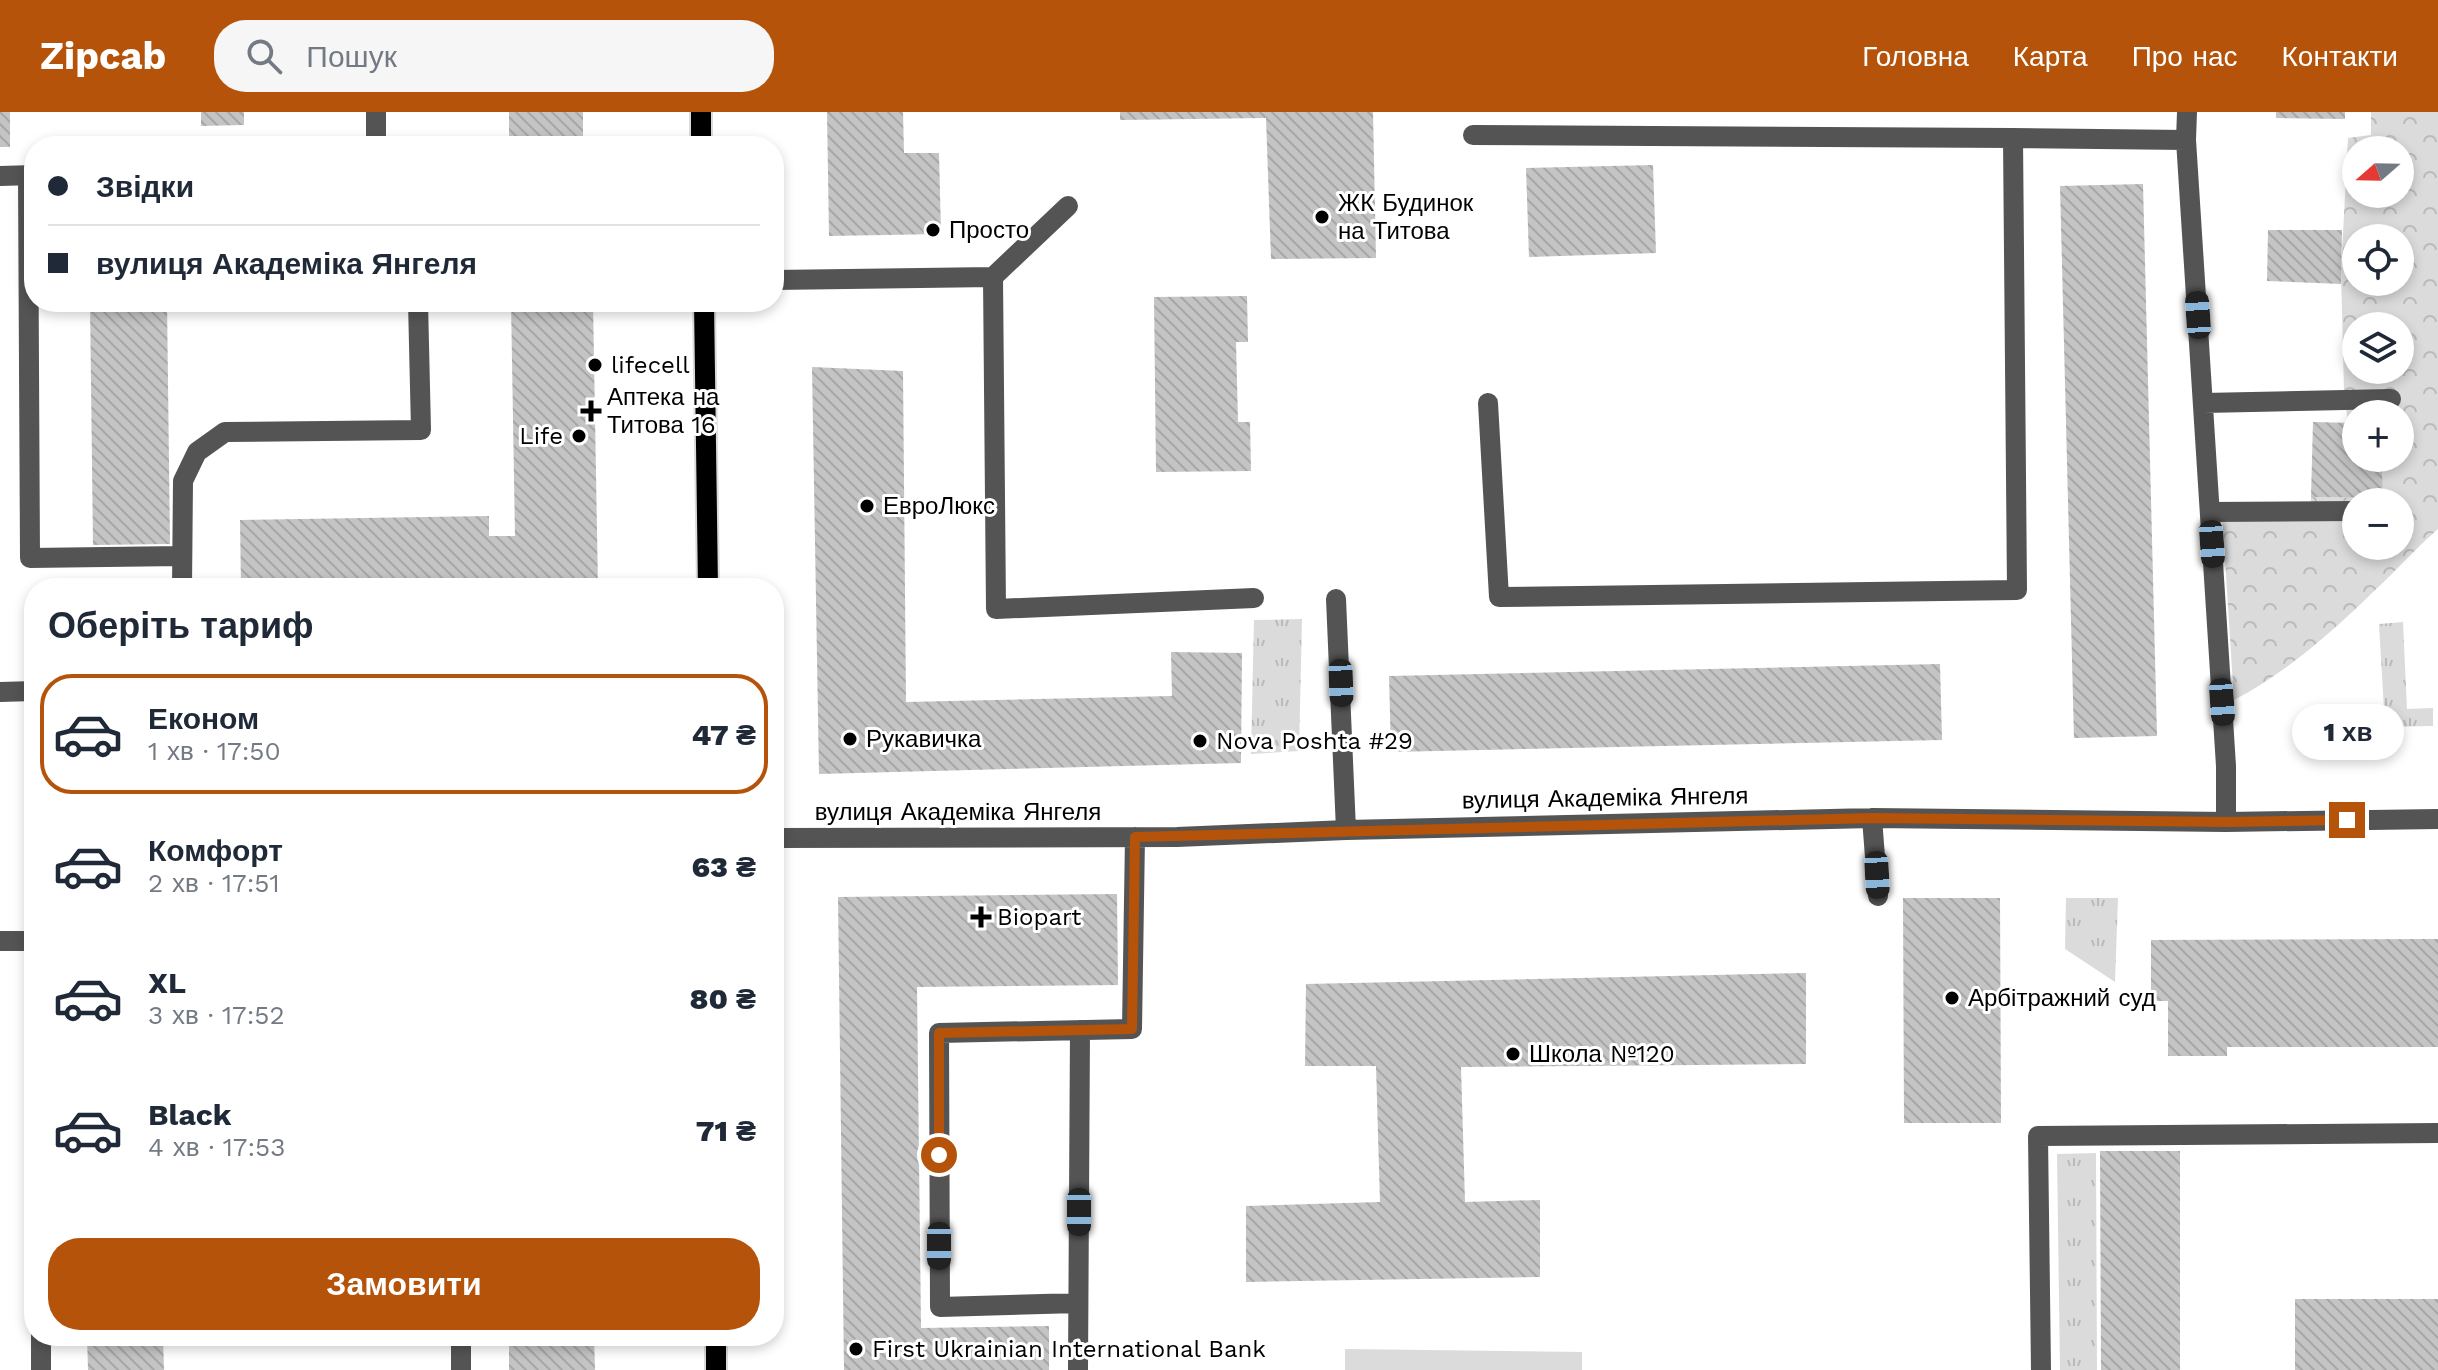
<!DOCTYPE html>
<html lang="uk">
<head>
<meta charset="utf-8">
<style>
  body { margin:0; font-family:"Work Sans",sans-serif; background:#f6f6f7; color:#1f2937; height:100vh; display:flex; flex-direction:column; font-size:30px; white-space:nowrap }
  * { box-sizing:border-box; margin:0 }
  p { font-size:26px; color:#747a83 }
  .icon { flex:none; width:44px; height:44px; fill:none; stroke:currentColor; stroke-width:2; stroke-linecap:round; stroke-linejoin:round }
  .map { position:relative; flex:1; overflow:hidden }
  .panel { position:absolute; left:24px; top:466px; width:760px; height:768px; display:flex; flex-direction:column; background:#fff; border-radius:32px; box-shadow:0 4px 12px #0003 }
  .panel>* { flex:none }
  .guide { position:absolute; left:24px; top:24px; width:760px; height:176px; border-radius:32px; box-shadow:0 4px 12px #0003; display:grid; align-content:center; height:176px; padding:0 24px; background:#fff }
  .needle { width:52px; rotate:250deg }
  .buttons { position:absolute; left:2342px; top:24px; display:grid; gap:16px }
  .buttons a { display:grid; place-items:center; width:72px; height:72px; border-radius:50%; background:#fff; box-shadow:0 4px 12px #0003; font-size:40px }
  .end { position:absolute; width:36px; height:36px; margin:-18px; border:10px solid #b45309; background:#fff; box-shadow:0 0 0 4px #fff }
  .from { border-radius:50% }
  .bubble { position:absolute; height:56px; border-radius:28px; background:#fff; box-shadow:0 4px 12px #0003; font-size:26px; font-weight:800; line-height:56px; text-align:center }
  .car { position:absolute; width:24px; height:48px; margin:-24px -12px; border-radius:10px; box-shadow:0 0 6px 2px #0007; background:linear-gradient(#222 24%,#8ab4d8 0 40%,#222 0 76%,#8ab4d8 0 86%,#222 0) }
  .guide b { display:flex; align-items:center; gap:28px; height:76px; font-size:30px }
  .guide b+b { border-top:2px solid #e0e1e3 }
  .guide i { width:20px; height:20px; background:#1f2937 }
  ul { padding:0; list-style:none }
  li { display:flex; align-items:center; gap:24px; height:120px; margin:0 16px 12px; padding:0 8px; border:4px solid transparent; border-radius:32px }
  li div { flex:1 }
  li b { display:block; font-size:30px }
  li em { font-style:normal; font-weight:800 }
  li.on { border-color:#b45309 }
  li>.icon { width:72px; height:72px; stroke-width:1.5 }
  h2 { padding:0 24px; font-size:36px; line-height:96px }
  .cta { display:flex; gap:16px; margin-top:auto; padding:16px 24px }
  .cta a { flex:1; height:92px; border-radius:32px; background:#b45309; color:#fff; font-size:32px; font-weight:800; line-height:92px; text-align:center }
  header { display:flex; align-items:center; gap:48px; box-sizing:border-box; height:112px; padding:0 40px; background:#b45309; color:#fff }
  header strong { font-size:38px }
  nav { display:flex; gap:44px; margin-inline-start:auto; font-size:28px }
  .search { width:560px; height:72px; background:#f6f6f7; display:flex; align-items:center; gap:20px; box-sizing:border-box; padding:0 28px; border-radius:32px; color:#747a83; font-size:30px }
  .map>svg:first-child { display:block }
</style>
</head>
<body>
<header>
<strong>Zipcab</strong>
<div class="search"><svg class="icon" aria-label="search" viewBox="0 0 24 24"><circle cx="10" cy="10" r="6"/><path d="M15 15l6 6"/></svg>Пошук</div>
<nav><a>Головна</a><a>Карта</a><a>Про нас</a><a>Контакти</a></nav>
</header>
<div class="map">
<svg width="2438" height="1258" viewBox="0 0 2438 1258">
  <defs>
    <pattern id="grass-tufts" width="24" height="20" patternUnits="userSpaceOnUse" patternTransform="scale(2)"><rect width="24" height="20" fill="#dbdbdb"/><path d="M3 7l-1-3M5 7V3M7 7l1-3M15 17l-1-3M17 17v-4M19 17l1-3" fill="none" stroke="#bababa"/></pattern>
    <pattern id="forest-crowns" width="20" height="18" patternUnits="userSpaceOnUse" patternTransform="scale(2)"><rect width="20" height="18" fill="#dbdbdb"/><path d="M2 6a3 3 0 1 1 6 0M12 15a3 3 0 1 1 6 0" fill="none" stroke="#bababa"/></pattern>
    <pattern id="building-back-hatch" width="6" height="6" patternUnits="userSpaceOnUse" patternTransform="scale(2)"><rect width="6" height="6" fill="#c4c4c4"/><path d="M-1 5l2 2M0 0l6 6M5-1l2 2" fill="none" stroke="#a7a7a7"/></pattern>
  </defs>
  <rect width="100%" height="100%" fill="#fff"/>
  <path fill="url(#grass-tufts)" d="M1302,507L1299,639L1251,642L1254,508Z
    M2403,510L2407,597L2433,596V614L2385,615L2379,512Z
    M2066,786H2118L2115,870L2065,837Z
    M2096,1041L2097,1258H2060L2057,1042Z"/>
  <path fill="url(#forest-crowns)" fill-rule="evenodd" d="M2371,0H2438V417C2414,438 2394,461 2371,482C2330,522 2284,562 2234,588L2222,400L2310,399L2311,385L2383,386L2382,346H2400V302H2356V311H2348L2344,280L2341,160L2348,26L2371,23ZM2356,38H2400V82H2356ZM2356,126H2400V170H2356ZM2356,214H2400V258H2356ZM2356,390H2400V434H2356Z"/>
  <path fill="#dbdbdb" d="M1345,1237L1582,1240V1258H1345Z"/>
  <path fill="url(#building-back-hatch)" d="M0,0H10V35H0Z
    M201,0H244V13L201,14Z
    M509,0H583V34H509Z
    M827,0H903L904,41H939L941,122L829,124Z
    M1120,0H1373L1376,146L1271,147L1266,6L1120,8Z
    M2276,0H2345V7L2276,6Z
    M1653,53L1656,141L1529,145L1526,56Z
    M2143,72L2157,624L2074,626L2060,74Z
    M2268,118H2342L2341,172L2267,169Z
    M1247,184L1248,230H1236L1238,310H1250L1251,359L1156,360L1154,185Z
    M90,190H167L170,432L93,433Z
    M511,190H593L598,476H241L240,408L489,404V424H515Z
    M812,255L903,259L906,590L1172,584L1171,540L1242,541L1241,651L819,662Z
    M2313,310L2356,311V346H2382L2383,386L2311,385Z
    M1940,552L1942,628L1391,640L1389,564Z
    M1117,782L1118,873L917,875L921,1216L1049,1214V1258H844L838,785Z
    M1903,786H2000L2001,1011H1904Z
    M2438,827V935H2227V944H2168V889H2151V828Z
    M1806,861V952L1461,955L1465,1090L1540,1088V1165L1246,1170V1094L1380,1090L1376,954H1305L1306,872Z
    M2100,1039H2180V1258H2101Z
    M2295,1187H2438V1258H2295Z
    M87,1224H163L164,1258H88Z
    M509,1224H594L595,1258H509Z"/>
  <g fill="none" stroke-linecap="round" stroke-linejoin="round">
    <defs>
      <path id="major" d="M701,0V34
        M704,190L708,476
        M716,1224V1258"/>
    </defs>
    <use href="#major" stroke="#dbdbdb" stroke-width="24"/>
    <path stroke="#545454" stroke-width="20" d="M2187,0L2186,28L2226,654V710
      M1473,23L2013,26L2017,478L1499,485L1488,291
      M2013,26L2186,28
      M376,34V0
      M28,63L30,446L181,444
      M0,64L34,63
      M993,165L996,497L1254,486
      M774,168L993,165L1068,94
      M2203,291L2391,287
      M2210,400L2356,399
      M182,476L183,369L197,340L225,320L421,318L418,190
      M1336,487L1346,718
      M0,580L34,579
      M1872,706L1878,784
      M774,726L1177,725L1346,718L1872,706L2226,710L2438,707
      M0,829H34
      M1078,1191L940,1195L939,921L1132,917L1135,725
      M41,1224V1258
      M461,1258V1224
      M1078,1258L1080,918
      M2041,1258L2038,1024L2438,1021"/>
    <use href="#major" stroke="#000" stroke-width="20"/>
  </g>
  <g fill="none" stroke-linecap="round" stroke-linejoin="round">
    <path stroke="#b45309" stroke-width="10" d="M939,1043V921L1132,917L1135,725L1872,706L2226,710L2347,708"/>
  </g>
  <g fill="#000" stroke="#fff" stroke-width="3">
    <circle cx="1322" cy="105" r="8"/>
    <circle cx="933" cy="118" r="8"/>
    <circle cx="595" cy="253" r="8"/>
    <path d="M587 287h8v8h8v8h-8v8h-8v-8h-8v-8h8z"/>
    <circle cx="579" cy="324" r="8"/>
    <circle cx="867" cy="394" r="8"/>
    <circle cx="850" cy="627" r="8"/>
    <circle cx="1200" cy="629" r="8"/>
    <path d="M977 793h8v8h8v8h-8v8h-8v-8h-8v-8h8z"/>
    <circle cx="1952" cy="886" r="8"/>
    <circle cx="1513" cy="942" r="8"/>
    <circle cx="856" cy="1237" r="8"/>
  </g>
  <g text-anchor="middle" dominant-baseline="central" stroke-width="6" stroke-linejoin="round" paint-order="stroke">
    <g font-size="24" fill="#000" stroke="#fff" text-anchor="start">
      <text x="1338" y="91">ЖК Будинок<tspan x="1338" dy="28">на Титова</tspan></text>
      <text x="949" y="118">Просто</text>
      <text x="611" y="253">lifecell</text>
      <text x="607" y="285">Аптека на<tspan x="607" dy="28">Титова 16</tspan></text>
      <text x="563" y="324" text-anchor="end">Life</text>
      <text x="883" y="394">ЕвроЛюкс</text>
      <text x="866" y="627">Рукавичка</text>
      <text x="1216" y="629">Nova Poshta #29</text>
      <text x="997" y="805">Biopart</text>
      <text x="1968" y="886">Арбітражний суд</text>
      <text x="1529" y="942">Школа №120</text>
      <text x="872" y="1237">First Ukrainian International Bank</text>
    </g>
    <g font-size="24" fill="#000" stroke="#fff">
      <text transform="translate(1605 686) rotate(-1)">вулиця Академіка Янгеля</text>
      <text x="958" y="700">вулиця Академіка Янгеля</text>
    </g>
  </g>
</svg>
<div class="buttons">
<a><svg class="needle" viewBox="-14 -14 28 28"><path d="M0-13l5 13h-10z" fill="#e53935"/><path d="M0 13l5-13h-10z" fill="#747a83"/></svg></a>
<a><svg class="icon" aria-label="locate" viewBox="0 0 24 24"><circle cx="12" cy="12" r="6"/><path d="M12 2v4M12 18v4M2 12h4M18 12h4"/></svg></a>
<a><svg class="icon" aria-label="layers" viewBox="0 0 24 24"><path d="M12 4l9 5-9 5-9-5zM3 14l9 5 9-5"/></svg></a>
<a>+</a>
<a>−</a>
</div>
<i class="end from" style="left:939px;top:1043px"></i>
<i class="end" style="left:2347px;top:708px"></i>
<div class="bubble" style="left:2292px;top:592px;width:112px">1 хв</div>
<i class="car" style="left:2198px;top:203px;rotate:356deg"></i>
<i class="car" style="left:2212px;top:432px;rotate:176deg"></i>
<i class="car" style="left:1341px;top:571px;rotate:178deg"></i>
<i class="car" style="left:2222px;top:590px;rotate:176deg"></i>
<i class="car" style="left:1877px;top:763px;rotate:177deg"></i>
<i class="car" style="left:1079px;top:1100px;rotate:180deg"></i>
<i class="car" style="left:939px;top:1134px;rotate:180deg"></i>
<div class="guide">
<b><i class="from"></i>Звідки</b>
<b><i></i>вулиця Академіка Янгеля</b>
</div>
<section class="panel">
<h2>Оберіть тариф</h2>
<ul>
<li class="on"><svg class="icon" aria-label="car" viewBox="0 0 24 24"><path d="M5 17H2v-5l4-1 3-4h7l3 4 3 1v5h-3M9 17h6M6 11h13"/><circle cx="7" cy="17" r="2"/><circle cx="17" cy="17" r="2"/></svg><div><b>Економ</b><p>1 хв · 17:50</p></div><em>47 ₴</em></li>
<li><svg class="icon" aria-label="car" viewBox="0 0 24 24"><path d="M5 17H2v-5l4-1 3-4h7l3 4 3 1v5h-3M9 17h6M6 11h13"/><circle cx="7" cy="17" r="2"/><circle cx="17" cy="17" r="2"/></svg><div><b>Комфорт</b><p>2 хв · 17:51</p></div><em>63 ₴</em></li>
<li><svg class="icon" aria-label="car" viewBox="0 0 24 24"><path d="M5 17H2v-5l4-1 3-4h7l3 4 3 1v5h-3M9 17h6M6 11h13"/><circle cx="7" cy="17" r="2"/><circle cx="17" cy="17" r="2"/></svg><div><b>XL</b><p>3 хв · 17:52</p></div><em>80 ₴</em></li>
<li><svg class="icon" aria-label="car" viewBox="0 0 24 24"><path d="M5 17H2v-5l4-1 3-4h7l3 4 3 1v5h-3M9 17h6M6 11h13"/><circle cx="7" cy="17" r="2"/><circle cx="17" cy="17" r="2"/></svg><div><b>Black</b><p>4 хв · 17:53</p></div><em>71 ₴</em></li>
</ul>
<div class="cta"><a>Замовити</a></div>
</section>
</div>
</body>
</html>
